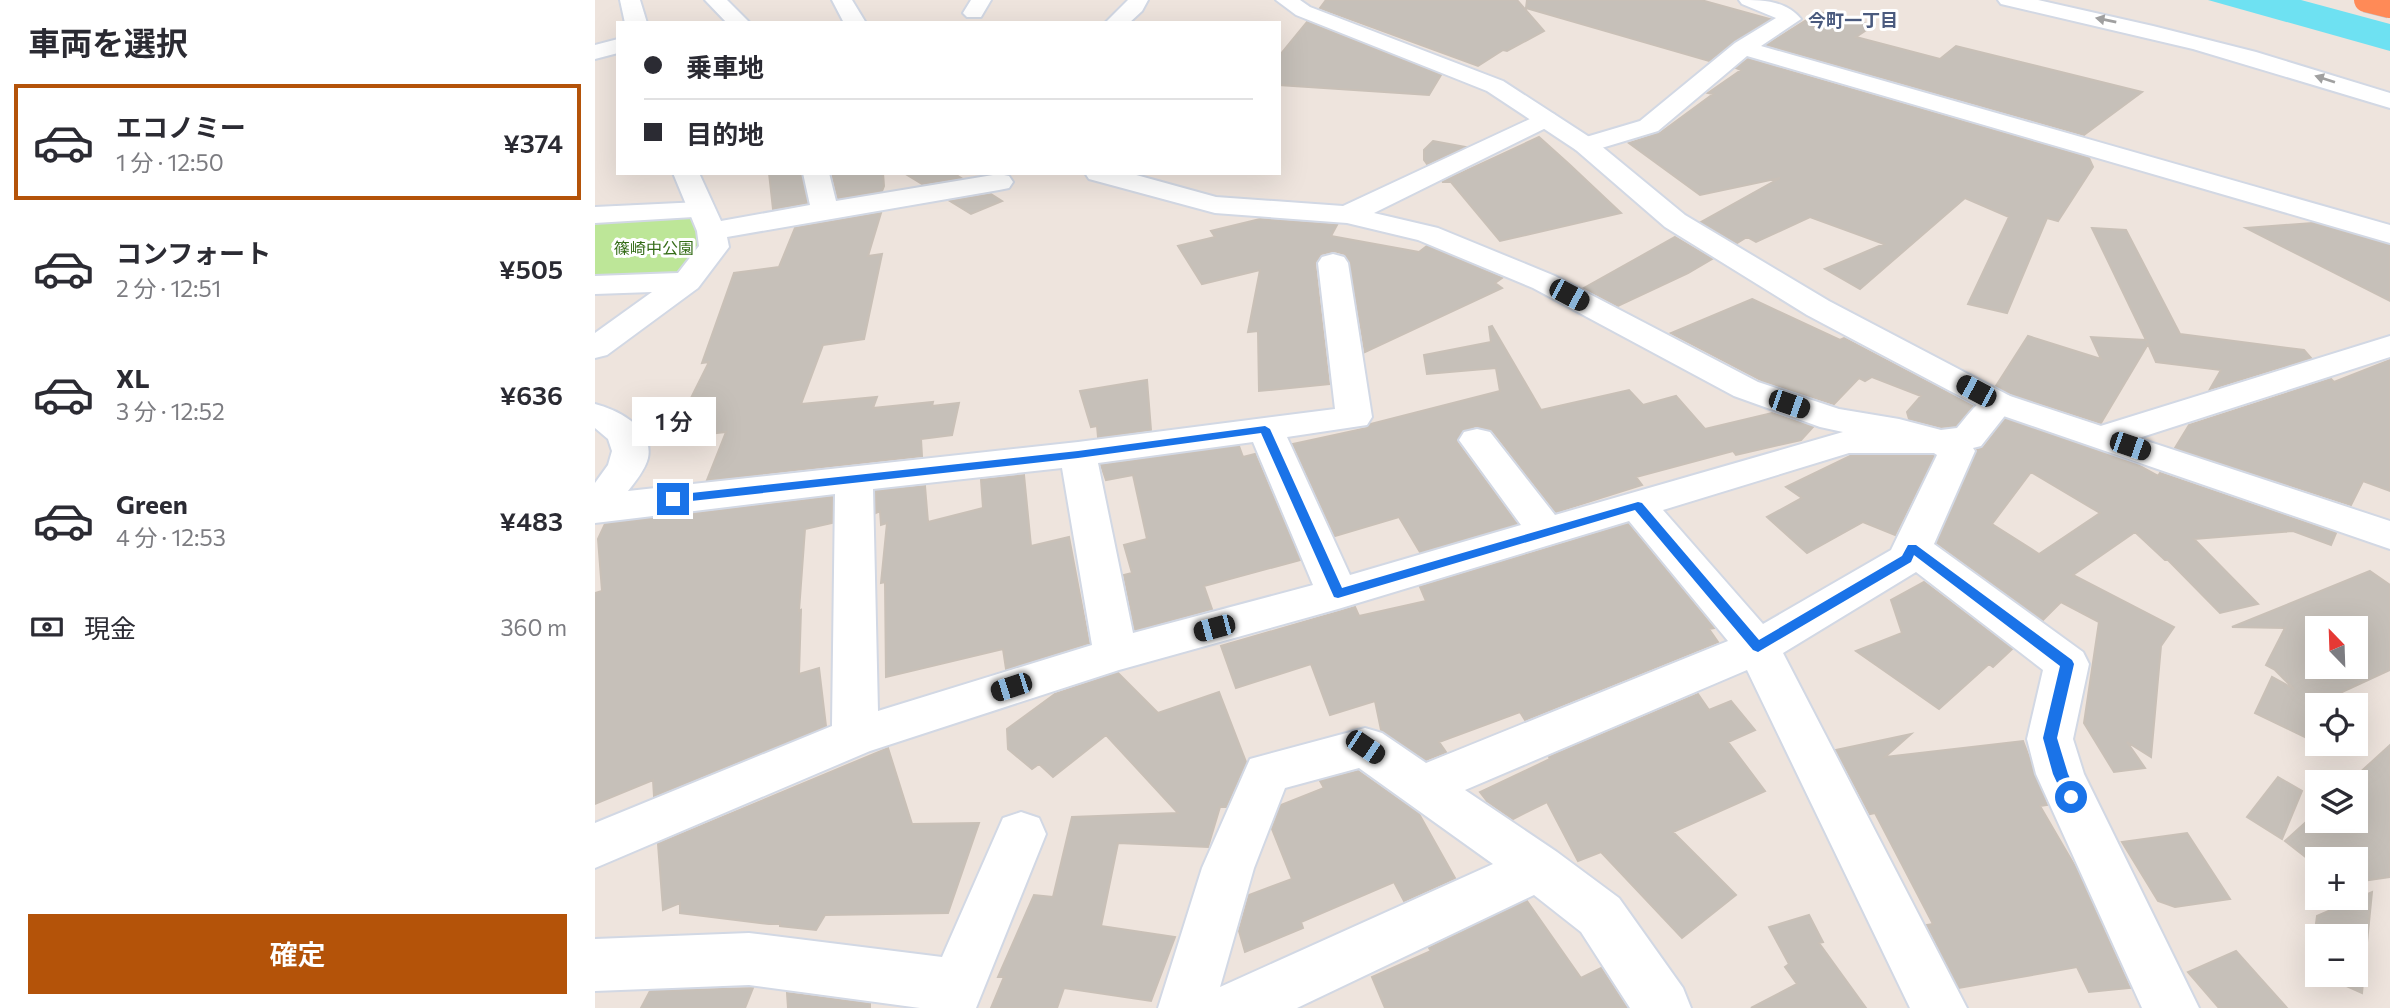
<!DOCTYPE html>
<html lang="ja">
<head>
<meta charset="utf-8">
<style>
  body { margin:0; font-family:Commissioner,"Noto Sans JP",sans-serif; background:#f2f2f3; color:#2b2b33; height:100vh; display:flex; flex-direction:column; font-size:26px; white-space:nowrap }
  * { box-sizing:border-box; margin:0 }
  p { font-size:23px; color:#7c7c81 }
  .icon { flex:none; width:38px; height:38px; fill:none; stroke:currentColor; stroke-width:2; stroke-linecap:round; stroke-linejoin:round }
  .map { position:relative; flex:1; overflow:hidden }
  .panel { display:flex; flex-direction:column; background:#fff; width:595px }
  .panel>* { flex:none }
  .hud { position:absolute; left:21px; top:21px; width:665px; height:154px; border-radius:0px; box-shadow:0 7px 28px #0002; display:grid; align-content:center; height:154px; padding:0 28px; background:#fff }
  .needle { width:46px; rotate:337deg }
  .tools { position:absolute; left:1710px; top:616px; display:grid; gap:14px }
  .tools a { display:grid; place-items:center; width:63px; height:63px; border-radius:0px; background:#fff; box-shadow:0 7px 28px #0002; font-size:35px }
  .end { position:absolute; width:32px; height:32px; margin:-16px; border:9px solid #1a73e8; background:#fff; box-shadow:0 0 0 4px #fff }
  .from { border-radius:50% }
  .bubble { position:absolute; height:49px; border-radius:0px; background:#fff; box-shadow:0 7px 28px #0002; font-size:23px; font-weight:600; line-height:49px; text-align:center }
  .car { position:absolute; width:21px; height:42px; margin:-21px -10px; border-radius:9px; box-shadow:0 0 5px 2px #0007; background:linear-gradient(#222 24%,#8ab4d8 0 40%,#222 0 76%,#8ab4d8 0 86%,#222 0) }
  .hud b { display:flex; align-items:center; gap:24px; height:66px; font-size:26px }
  .hud b+b { border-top:2px solid #e1e1e2 }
  .hud i { width:18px; height:18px; background:#2b2b33 }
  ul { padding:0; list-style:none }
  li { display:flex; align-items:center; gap:21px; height:116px; margin:0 14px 10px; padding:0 14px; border:4px solid transparent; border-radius:0px }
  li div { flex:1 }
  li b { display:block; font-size:26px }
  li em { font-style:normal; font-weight:600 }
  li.selected { border-color:#b45309 }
  li>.icon { width:63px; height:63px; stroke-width:1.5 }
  h2 { padding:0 28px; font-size:32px; line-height:84px }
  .pay { display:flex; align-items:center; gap:18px; height:77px; padding:0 28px; font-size:26px }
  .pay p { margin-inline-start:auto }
  .cta { display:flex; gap:14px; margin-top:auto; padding:14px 28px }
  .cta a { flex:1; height:80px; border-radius:0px; background:#b45309; color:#fff; font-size:28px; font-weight:600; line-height:80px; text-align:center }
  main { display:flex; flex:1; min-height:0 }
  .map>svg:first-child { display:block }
</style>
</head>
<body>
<main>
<section class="panel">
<h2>車両を選択</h2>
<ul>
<li class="selected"><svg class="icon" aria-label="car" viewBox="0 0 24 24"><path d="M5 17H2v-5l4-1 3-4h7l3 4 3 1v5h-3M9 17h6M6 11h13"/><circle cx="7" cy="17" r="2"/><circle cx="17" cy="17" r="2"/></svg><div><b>エコノミー</b><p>1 分 · 12:50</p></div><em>¥374</em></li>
<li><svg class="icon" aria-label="car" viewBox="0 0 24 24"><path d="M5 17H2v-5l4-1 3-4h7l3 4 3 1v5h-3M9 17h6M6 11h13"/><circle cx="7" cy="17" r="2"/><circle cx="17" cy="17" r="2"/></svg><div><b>コンフォート</b><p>2 分 · 12:51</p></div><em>¥505</em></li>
<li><svg class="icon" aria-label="car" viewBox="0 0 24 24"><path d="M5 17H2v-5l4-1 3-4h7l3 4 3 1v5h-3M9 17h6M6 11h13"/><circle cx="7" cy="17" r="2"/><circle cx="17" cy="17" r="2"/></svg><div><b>XL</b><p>3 分 · 12:52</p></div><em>¥636</em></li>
<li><svg class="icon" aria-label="car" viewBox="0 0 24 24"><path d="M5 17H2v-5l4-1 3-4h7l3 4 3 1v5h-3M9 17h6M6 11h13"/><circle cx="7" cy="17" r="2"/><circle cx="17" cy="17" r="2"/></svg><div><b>Green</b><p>4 分 · 12:53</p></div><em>¥483</em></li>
</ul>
<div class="pay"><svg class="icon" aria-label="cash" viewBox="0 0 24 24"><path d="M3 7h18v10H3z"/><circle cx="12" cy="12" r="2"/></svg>現金<p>360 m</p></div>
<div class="cta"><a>確定</a></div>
</section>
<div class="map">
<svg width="1795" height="1008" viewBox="0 0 1795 1008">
  <rect width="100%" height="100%" fill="#eee4dd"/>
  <path fill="#bde698" d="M105,210L116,231L92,282L0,285V215Z"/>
  <path fill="#6ee1f2" d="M1613,0H1706L1795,24V51Z"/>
  <path fill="#c6c0b9" stroke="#c9c0b7" stroke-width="2" fill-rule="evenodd" d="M731,0H922L949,31L912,51L908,50L883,66L725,8Z
    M932,0H1106L1175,19L1139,41L1114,61L931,8Z
    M1224,12L1279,25L1261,37L1345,59L1361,46L1547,92L1489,135L1172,45Z
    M712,22L846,75L834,95L684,85V56Z
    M1153,59L1494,158L1498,167L1463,221L1452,218L1412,313L1373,304L1414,217L1370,198L1265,289L1230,269L1289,244L1215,217L1161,242L1152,237L1142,243L1106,222L1185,178L1105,195L1034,143L1065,133L1118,94L1113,93L1146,70L1141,68Z
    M944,137L974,164L1026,213L905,241L856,182H847Z
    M838,141L870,147L832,164L829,160V150Z
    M174,173H206L212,203L178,209Z
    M237,173H288L289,186L287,191L243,198Z
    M309,173H358L366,178L327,184Z
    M396,194L407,201L376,214L355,201Z
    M286,213L273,256L287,254L269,339L228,345L206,404L282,397L278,408L338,402L337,406L364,403L357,435L326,439L327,456L112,480L131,432L76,438L114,362L107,363L139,273L184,267L200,228Z
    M665,219L742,225L736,236L824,252L832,246L907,278L900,283L907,288L770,352L755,262L750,254L739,251L726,254L720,263L734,384L664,391L663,331L653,332L665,270L607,284L583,246L620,237L616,231Z
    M1718,223L1795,245V301L1651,228Z
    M1497,228L1531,230L1585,334L1709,350L1716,358L1615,389L1626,370L1561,362L1553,344L1506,423L1416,394L1401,386L1433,336L1506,359L1496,337L1551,340Z
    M1080,237L1117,259L1093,273L1023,306L989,288Z
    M1157,299L1245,340L1249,338L1378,406L1361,426L1346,427L1314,419L1312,412L1326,396L1277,377L1270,381L1264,378L1239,404L1168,381L1076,333Z
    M897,326L946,410L1034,390L1048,405L1081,396L1110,429L1177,413L1218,427L1206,440L1141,455L1138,451L1041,477L1047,485L961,512L897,430L881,426L867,431L862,442L922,524L825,552L804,517L740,536L698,444L772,428L776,424L905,391L901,368L832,374L829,355L896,342L894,327Z
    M1795,360V491L1768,481L1756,505L1580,448L1594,425L1736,379L1739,382Z
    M552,380L556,430L503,437L502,426L496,427L485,391Z
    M1410,419L1543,465L1563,476L1565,473L1741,533L1736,545L1698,531L1599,539L1663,604L1625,613L1573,560H1570L1540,532L1478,575L1579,627L1566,646L1556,757L1532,742L1550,768L1519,772L1489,723L1504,622L1466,602L1448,620L1342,543L1382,450L1388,448ZM1436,472L1505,513L1444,554L1397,524Z
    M644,446L648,457L660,454L705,560L609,586L617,609L540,630L529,575L537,573L529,545L552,539L538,475L511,480L506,465Z
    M1255,456H1339L1300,535L1268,522L1212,553L1172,517L1207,498L1191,487Z
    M429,475L436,546L474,537L494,643L411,669L408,649L291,677L290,582L286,583L292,523L286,525L285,511L281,513V491L330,486L333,522L388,508L386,480Z
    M237,497V523L210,529L204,611L206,610L204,674L224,668L231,726L59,796L58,780L0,804V593L7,591L3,539L10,524Z
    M1033,524L1119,628L1114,629L1123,642L930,720L925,712L844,742L851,752L831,760L786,730L780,701L735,715L716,664L641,688L626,646L760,607L764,616L831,601L825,587Z
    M1775,571L1795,585V670L1747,692L1742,705H1722V743L1660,713L1677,677L1699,689L1680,670L1671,665L1690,628L1637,627ZM1722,628H1760V667H1722Z
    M1329,582L1417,649L1398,667L1394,664L1344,709L1261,651L1307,633L1296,600Z
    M523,673L563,713L624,692L651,762L631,807H625L613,847L523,843L506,926L580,937L556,1001L469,988L462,1008H396L409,977H403L439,895L458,897L477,817L583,813L511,735L458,777L444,764L437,769L413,749L412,729L460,694Z
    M1103,694L1114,710L1136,701L1160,730L1133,742L1170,791L1078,832L1141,895L1087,938L1006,852L983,861L952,802L918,819L892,801L885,792L955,759L954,757Z
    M1316,734L1290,757L1428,741L1452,805L1445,806L1481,868L1535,988L1494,992L1482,967L1364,988L1332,925L1338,924L1280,813L1275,814L1241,750Z
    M1795,745V877L1760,882V859H1722V866L1690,841L1722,812V821H1756L1760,823V777Z
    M293,748L317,824L384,823L353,913L230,915L221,930L185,926V921L184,924H174L85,913V903L68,910L63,844Z
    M763,771L824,814L860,878L809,901L799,882L706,922L708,928L650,952L644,931L654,895L697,879L677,829L686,805L729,788L725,781Z
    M1683,777L1707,791L1687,839L1652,817Z
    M1592,833L1635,899L1580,907L1563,901L1527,842Z
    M1777,892L1767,993L1727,975H1760V936H1722V973L1715,969L1722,916Z
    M932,901L986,978L1006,968L1032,1008H790L777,977L836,951L834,948Z
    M1214,915L1228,942L1224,943L1271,1008H1156L1202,984L1190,967L1194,964L1174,927Z
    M1641,951L1666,979L1692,1008H1624L1593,972Z
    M158,988L150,1008H46L55,991Z
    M192,993L275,1004V1008H193Z"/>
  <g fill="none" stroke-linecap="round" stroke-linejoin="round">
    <defs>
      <path id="street" d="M25,0H45L52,23H30Z
        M110,0H132L155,23H132Z
        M237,0H257L271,23H249Z
        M376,0H396L386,17H372L368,13Z
        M533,0H553L547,11L534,23H510Z
        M1144,0C1166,0 1191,0 1206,19L1166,46L1795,225V243L1152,56L1063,131L990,153L981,150L977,145L981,140L1045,121L1140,43L1181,18L1147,4Z
        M1403,0H1443L1558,26L1661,52L1795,93V108L1598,49L1406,4Z
        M23,39V53L0,59V45Z
        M950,112L959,114L962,119L959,124L779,213L843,228L960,276L1163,382L1244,409L1304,419L1346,430L1362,428C1378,410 1389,389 1415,396L1420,403L1386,446L1378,448L1380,451L1339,544L1488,652L1494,664L1478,739L1489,774L1604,1008H1547L1441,774L1432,739L1448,670L1321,572L1188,653L1372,1008H1315L1152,670L870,790L962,852L1024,898L1088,988L1096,1008H1035L986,932L939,895L702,1008H563L607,868L655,759L770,728L787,733L831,763L1133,641L1034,521L743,609L524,670L275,751L0,868V823L237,726L240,494L0,523V483L13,465L17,451L13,439L0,428V404C23,410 59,428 53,458C50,470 40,482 33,491L483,442L740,409L723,263L727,257L738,254L749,257L753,263L777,417L772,425L692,437L755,575L926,525L864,440L869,432L882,429L895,432L960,515L1248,432L1225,427L1139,396L938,288L823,240L752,223L620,213L494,179L490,173H534L621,197L748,206ZM658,442L718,585L538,633L503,463ZM1254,453H1339L1342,455L1296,550L1168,624L1068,510ZM467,468L497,645L283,711L278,489ZM764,768L898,864L625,987L659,868L690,788Z
        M78,173H104L126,221L215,205L208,173H234L241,201L404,174L414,176L418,182L414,188L404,190L132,237L134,247L103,288L12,355L0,358V333L57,292L0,294V276L83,273L104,246L102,231Z
        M1795,336V357L1522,445L1509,448L1496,445L1491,437L1496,429Z
        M426,812L444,818L451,834L381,1008H325L154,985L0,991V939L154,933L347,957L408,818Z"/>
      <path id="secondary" d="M681,0H705L715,7L908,81L999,140L1090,215L1234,301L1415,396L1795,521V549L1391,410L1212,315L1070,227L981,150L892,91L701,15Z
        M105,202L115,204L119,210L115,216L0,223V207Z"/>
    </defs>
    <use href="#street" stroke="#d2d8e4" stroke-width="4"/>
    <use href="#secondary" stroke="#d2d8e4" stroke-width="4"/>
    <use href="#street" fill="#fff" fill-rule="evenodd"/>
    <use href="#secondary" fill="#fff" fill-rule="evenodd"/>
    <defs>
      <path id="highway-bridge" d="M1771,0L1795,6"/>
    </defs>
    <use href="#highway-bridge" stroke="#c4c4c4" stroke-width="25" stroke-linecap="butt"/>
    <use href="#highway-bridge" stroke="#ff8a57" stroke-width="24"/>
  </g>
  <defs><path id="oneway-solid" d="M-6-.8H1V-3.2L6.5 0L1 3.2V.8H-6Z" transform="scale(1.75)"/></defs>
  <g fill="#a0a0a0">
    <use href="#oneway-solid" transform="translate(1511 20) rotate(-169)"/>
    <use href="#oneway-solid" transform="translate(1730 79) rotate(-162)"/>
  </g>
  <path fill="#1a73e8" d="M670,426L675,429L747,588L1043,502L1047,503L1164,640L1307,556L1313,545H1321L1477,660L1479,664L1462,738L1473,774L1484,797L1476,804L1471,802L1458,774L1448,738L1465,666L1319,555L1316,562L1163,652L1158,650L1040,510L743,598L739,597L666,433L483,458L78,503L73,499L78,495L483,451Z"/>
  <g text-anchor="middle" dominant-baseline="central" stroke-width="6" stroke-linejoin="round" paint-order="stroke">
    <g font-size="16" fill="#356c18" stroke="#fff">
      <text x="59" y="247">篠崎中公園</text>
    </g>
    <g font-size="18" font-weight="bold" fill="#4a5a7e" stroke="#fff">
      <text x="1258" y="20">今町一丁目</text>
    </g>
  </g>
</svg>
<div class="tools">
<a><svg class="needle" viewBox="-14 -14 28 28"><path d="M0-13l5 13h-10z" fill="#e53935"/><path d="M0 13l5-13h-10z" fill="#7c7c81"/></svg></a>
<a><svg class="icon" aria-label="locate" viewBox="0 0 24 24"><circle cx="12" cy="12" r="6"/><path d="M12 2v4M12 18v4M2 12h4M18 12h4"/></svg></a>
<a><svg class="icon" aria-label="layers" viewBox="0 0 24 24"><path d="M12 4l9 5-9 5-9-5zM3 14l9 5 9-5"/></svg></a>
<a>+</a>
<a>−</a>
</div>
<i class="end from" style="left:1476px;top:797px"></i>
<i class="end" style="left:78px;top:499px"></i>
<div class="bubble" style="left:37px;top:397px;width:84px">1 分</div>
<i class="car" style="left:974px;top:295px;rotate:118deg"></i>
<i class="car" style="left:1381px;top:391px;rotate:298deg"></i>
<i class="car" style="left:1194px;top:404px;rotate:109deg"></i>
<i class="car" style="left:1535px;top:446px;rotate:109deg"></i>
<i class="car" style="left:619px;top:628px;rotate:255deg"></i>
<i class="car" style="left:416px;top:687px;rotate:252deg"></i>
<i class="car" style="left:770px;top:747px;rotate:124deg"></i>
<div class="hud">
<b><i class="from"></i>乗車地</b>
<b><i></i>目的地</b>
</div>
</div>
</main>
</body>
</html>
